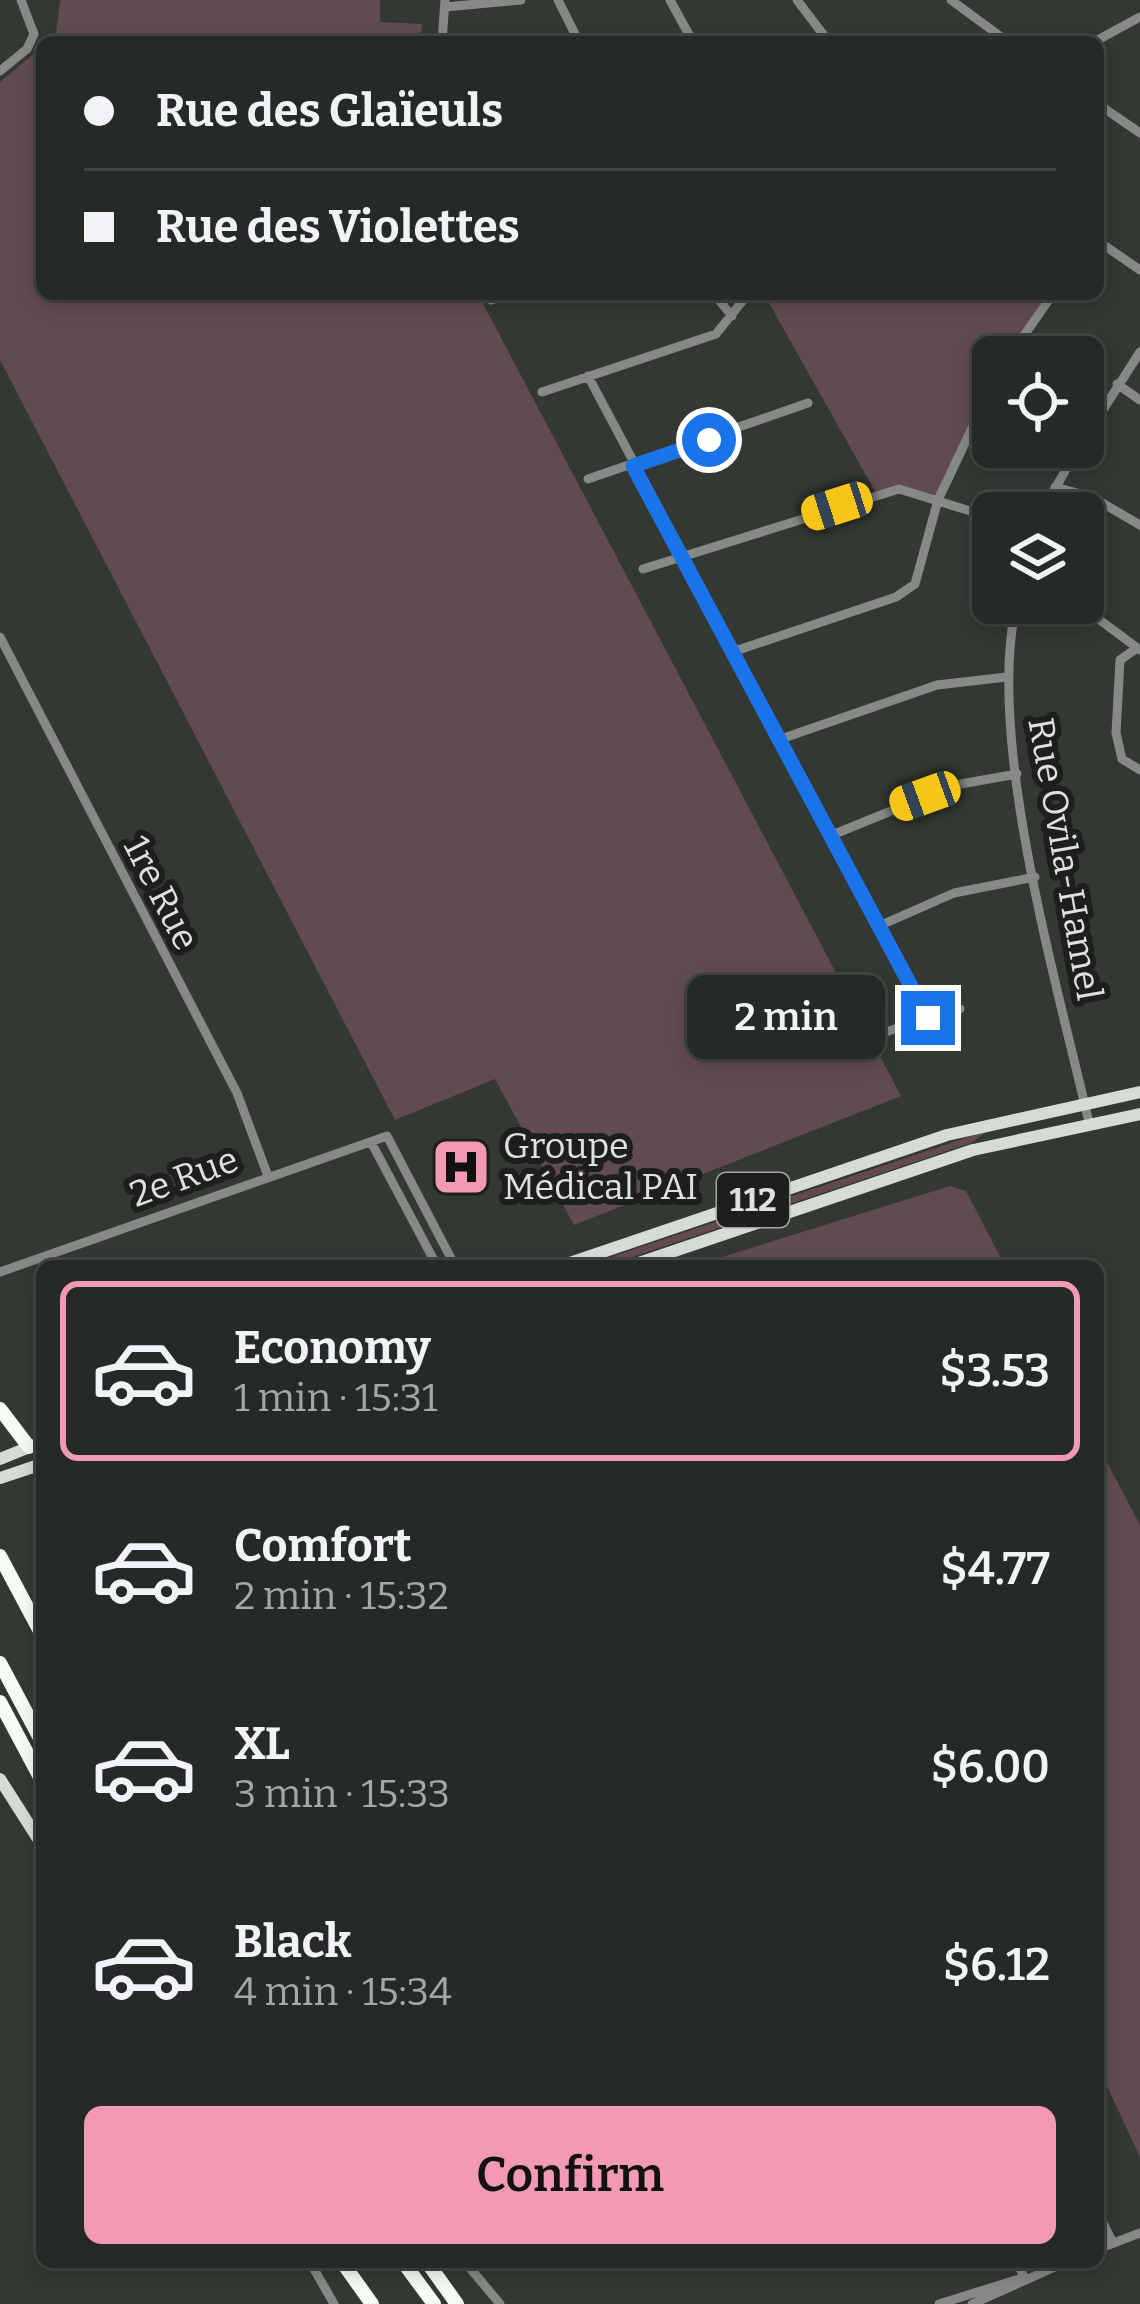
<!DOCTYPE html>
<html lang="en">
<head>
<meta charset="utf-8">
<style>
  body { margin:0; font-family:Bitter,serif; background:#323632; color:#f1f3f6; height:100vh; display:flex; flex-direction:column; font-size:45px; white-space:nowrap }
  * { box-sizing:border-box; margin:0 }
  p { font-size:39px; color:#a4a7a7 }
  .icon { flex:none; width:66px; height:66px; fill:none; stroke:currentColor; stroke-width:2; stroke-linecap:round; stroke-linejoin:round }
  .map { position:relative; flex:1; overflow:hidden }
  .sheet { position:absolute; left:36px; top:1260px; width:1068px; height:1008px; display:flex; flex-direction:column; background:#262a26; border-radius:18px; box-shadow:0 6px 18px #0003,0 0 0 3px #424643 }
  .sheet>* { flex:none }
  .hud { position:absolute; left:36px; top:36px; width:1068px; height:264px; border-radius:18px; box-shadow:0 6px 18px #0003,0 0 0 3px #424643; display:grid; align-content:center; height:264px; padding:0 48px; background:#262a26 }
  .buttons { position:absolute; left:972px; top:336px; display:grid; gap:24px }
  .buttons a { display:grid; place-items:center; width:132px; height:132px; border-radius:18px; background:#262a26; box-shadow:0 6px 18px #0003,0 0 0 3px #424643; font-size:60px }
  .end { position:absolute; width:54px; height:54px; margin:-27px; border:15px solid #1a73e8; background:#fff; box-shadow:0 0 0 6px #fff }
  .from { border-radius:50% }
  .bubble { position:absolute; height:84px; border-radius:18px; background:#262a26; box-shadow:0 6px 18px #0003,0 0 0 3px #424643; font-size:39px; font-weight:600; line-height:84px; text-align:center }
  .car { position:absolute; width:36px; height:72px; margin:-36px -18px; border-radius:15px; box-shadow:0 0 9px 3px #0007; background:linear-gradient(#f5c518 24%,#345 0 40%,#f5c518 0 76%,#345 0 86%,#f5c518 0) }
  .hud b { display:flex; align-items:center; gap:42px; height:114px; font-size:45px }
  .hud b+b { border-top:3px solid #424643 }
  .hud i { width:30px; height:30px; background:#f1f3f6 }
  ul { padding:21px 0 0; list-style:none }
  li { display:flex; align-items:center; gap:36px; height:180px; margin:0 24px 18px; padding:0 24px; border:6px solid transparent; border-radius:18px }
  li div { flex:1 }
  li b { display:block; font-size:45px }
  li em { font-style:normal; font-weight:600 }
  li.selected { border-color:#f19ab1 }
  li>.icon { width:108px; height:108px; stroke-width:1.5 }
  .cta { display:flex; gap:24px; margin-top:auto; padding:24px 48px }
  .cta a { flex:1; height:138px; border-radius:18px; background:#f19ab1; color:#111; font-size:48px; font-weight:600; line-height:138px; text-align:center }
  .map>svg:first-child { display:block }
</style>
</head>
<body>
<div class="map">
<svg width="1140" height="2304" viewBox="0 0 1140 2304">
  <rect width="100%" height="100%" fill="#333832"/>
  <path fill="#624b50" d="M60,0H380V22L422,24L420,42H48L56,35Z
    M42,47V294H478L901,1096L574,1225L495,1079L395,1120L0,360V82Z
    M1053,294L1009,357H993V384L938,500L918,491L877,495L765,296Z
    M989,1130L971,1143L606,1266H584Z
    M950,1186L966,1191L1005,1266H693Z
    M1098,1445L1140,1525V2157L1098,2067Z"/>
  <g fill="none" stroke-linecap="round" stroke-linejoin="round">
    <path stroke="#868986" stroke-width="9" d="M558,0L579,42
      M670,0L693,42
      M797,0L829,42
      M951,0L1008,42
      M445,7L521,0
      M442,42L445,0
      M1094,42L1140,17
      M0,71L27,49L34,34L21,0
      M1098,104L1140,133
      M1098,241L1140,270
      M714,294L732,316
      M491,300L510,294
      M1009,357L1053,294
      M588,376L929,1018
      M1117,384L1140,400
      M542,392L716,334L748,294
      M1083,441L1140,352
      M588,479L808,403
      M1055,487L1092,497L1140,525
      M1041,513L1079,447
      M643,569L899,489L993,518
      M1017,603C984,735 1058,986 1089,1123
      M1077,603L1140,650
      M0,637L237,1093L268,1176
      M1137,648L1120,660L1116,733L1122,759L1140,770
      M735,651L896,597L915,584L938,500L993,384
      M778,740L937,685L1007,677
      M832,835L955,785L1017,774
      M879,926L954,893L1035,877
      M879,1034L960,1009
      M371,1142L437,1266
      M0,1272L387,1136L455,1266
      M1098,2213L1113,2243
      M1098,2249L1140,2233
      M310,2262L334,2304
      M465,2262L500,2304
      M1017,2262L1025,2279
      M939,2304L1019,2279
      M972,2304L1066,2262"/>
    <path stroke="#d6dbd5" stroke-width="12" d="M561,1266L947,1135L1140,1092
      M630,1266L973,1150L1140,1114
      M0,1459L42,1442
      M0,1478L42,1464
      M0,1779L42,1845"/>
    <path stroke="#f5fcf4" stroke-width="14" d="M0,1409L29,1447
      M0,1556L42,1635
      M0,1663L42,1742
      M0,1702L42,1781
      M342,2262L372,2304
      M403,2262L434,2304
      M427,2262L457,2304"/>
  </g>
  <g fill="none" stroke-linecap="round" stroke-linejoin="round">
    <path stroke="#1a73e8" stroke-width="15" d="M709,440L633,466L928,1018"/>
  </g>
  <defs>
    <symbol id="hospital-square" viewBox="-11 -11 22 22"><rect x="-9" y="-9" width="18" height="18" rx="4" fill="#f19ab1" stroke="#1c1f1c"/><path d="M-5-5h3v3.5h4V-5h3V5h-3V1.5h-4V5h-3Z" fill="#111"/></symbol>
  </defs>
  <g fill-rule="evenodd">
    <use href="#hospital-square" x="428" y="1134" width="66" height="66"/>
  </g>
  <g text-anchor="middle" dominant-baseline="central" stroke-width="12" stroke-linejoin="round" paint-order="stroke">
    <rect fill="#1c1f1c" stroke="#a4a7a3" stroke-width="3" x="717" y="1173" width="72" height="54" rx="9"/>
    <g font-size="33" font-weight="bold" fill="#dee1dd">
      <text x="753" y="1200">112</text>
    </g>
    <g font-size="36" fill="#dee1dd" stroke="#1c1f1c">
      <text transform="translate(1065 859) rotate(80)">Rue Ovila-Hamel</text>
      <text transform="translate(161 893) rotate(63)">1re Rue</text>
      <text transform="translate(184 1177) rotate(-20)">2e Rue</text>
    </g>
    <g font-size="36" fill="#dee1dd" stroke="#1c1f1c" text-anchor="start">
      <text x="503" y="1146">Groupe<tspan x="503" dy="41">Médical PAI</tspan></text>
    </g>
  </g>
</svg>
<div class="buttons">
<a><svg class="icon" aria-label="locate" viewBox="0 0 24 24"><circle cx="12" cy="12" r="6"/><path d="M12 2v4M12 18v4M2 12h4M18 12h4"/></svg></a>
<a><svg class="icon" aria-label="layers" viewBox="0 0 24 24"><path d="M12 4l9 5-9 5-9-5zM3 14l9 5 9-5"/></svg></a>
</div>
<i class="end from" style="left:709px;top:440px"></i>
<i class="end" style="left:928px;top:1018px"></i>
<div class="bubble" style="left:687px;top:975px;width:198px">2 min</div>
<i class="car" style="left:837px;top:506px;rotate:252deg"></i>
<i class="car" style="left:925px;top:796px;rotate:250deg"></i>
<div class="hud">
<b><i class="from"></i>Rue des Glaïeuls</b>
<b><i></i>Rue des Violettes</b>
</div>
<section class="sheet">
<ul>
<li class="selected"><svg class="icon" aria-label="car" viewBox="0 0 24 24"><path d="M5 17H2v-5l4-1 3-4h7l3 4 3 1v5h-3M9 17h6M6 11h13"/><circle cx="7" cy="17" r="2"/><circle cx="17" cy="17" r="2"/></svg><div><b>Economy</b><p>1 min · 15:31</p></div><em>$3.53</em></li>
<li><svg class="icon" aria-label="car" viewBox="0 0 24 24"><path d="M5 17H2v-5l4-1 3-4h7l3 4 3 1v5h-3M9 17h6M6 11h13"/><circle cx="7" cy="17" r="2"/><circle cx="17" cy="17" r="2"/></svg><div><b>Comfort</b><p>2 min · 15:32</p></div><em>$4.77</em></li>
<li><svg class="icon" aria-label="car" viewBox="0 0 24 24"><path d="M5 17H2v-5l4-1 3-4h7l3 4 3 1v5h-3M9 17h6M6 11h13"/><circle cx="7" cy="17" r="2"/><circle cx="17" cy="17" r="2"/></svg><div><b>XL</b><p>3 min · 15:33</p></div><em>$6.00</em></li>
<li><svg class="icon" aria-label="car" viewBox="0 0 24 24"><path d="M5 17H2v-5l4-1 3-4h7l3 4 3 1v5h-3M9 17h6M6 11h13"/><circle cx="7" cy="17" r="2"/><circle cx="17" cy="17" r="2"/></svg><div><b>Black</b><p>4 min · 15:34</p></div><em>$6.12</em></li>
</ul>
<div class="cta"><a>Confirm</a></div>
</section>
</div>
</body>
</html>
